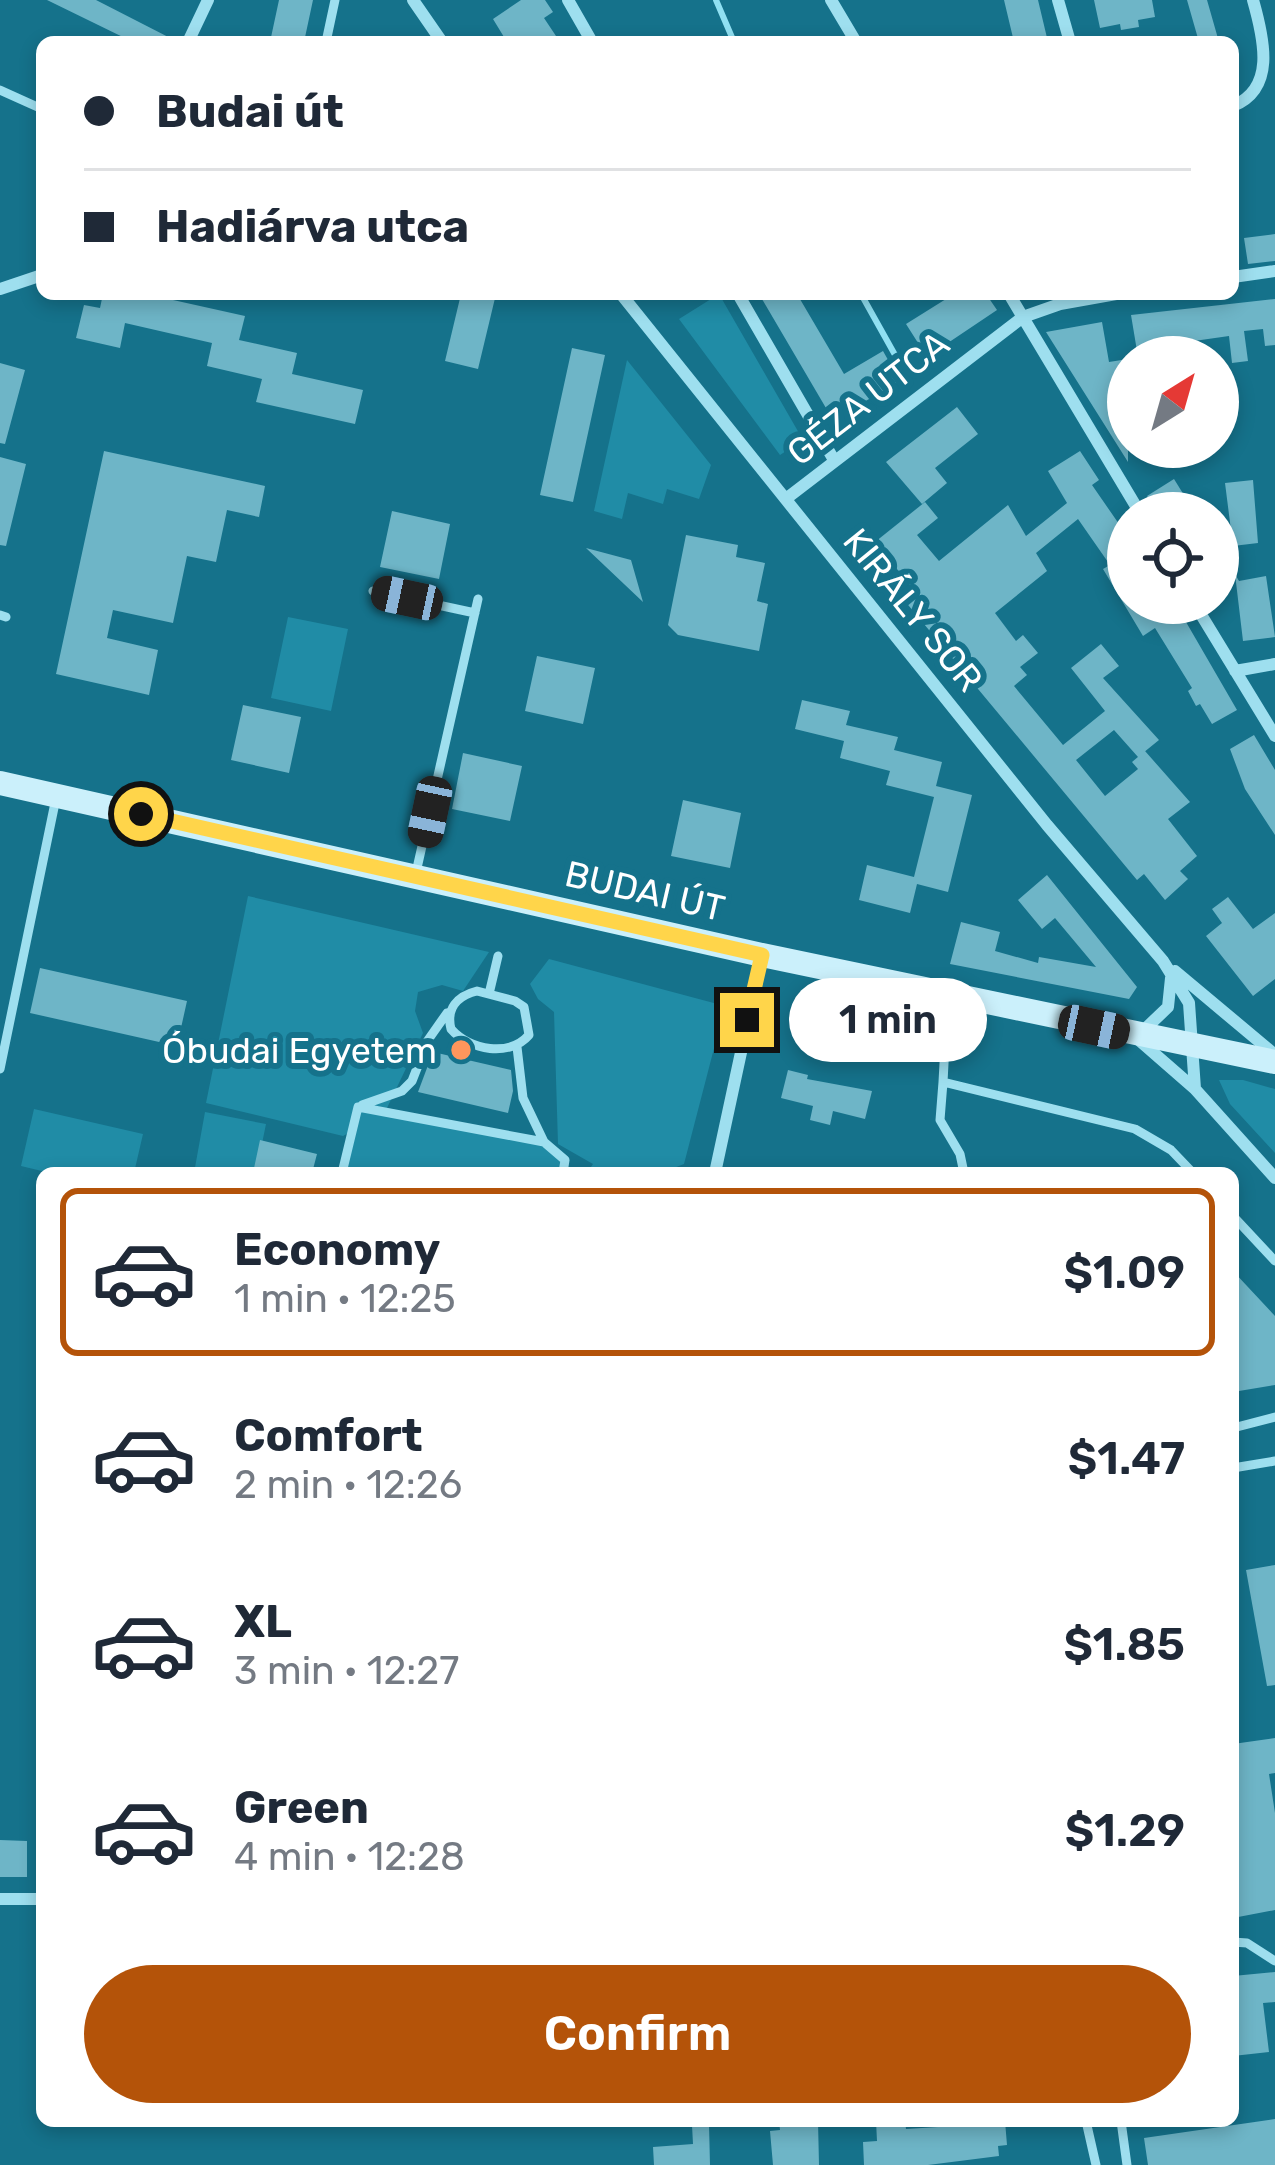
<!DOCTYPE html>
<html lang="en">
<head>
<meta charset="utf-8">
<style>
  body { margin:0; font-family:Rubik,sans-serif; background:#f2f2f3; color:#1f2937; height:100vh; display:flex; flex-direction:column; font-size:45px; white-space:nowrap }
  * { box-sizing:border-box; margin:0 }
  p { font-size:39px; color:#747a83 }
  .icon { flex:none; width:66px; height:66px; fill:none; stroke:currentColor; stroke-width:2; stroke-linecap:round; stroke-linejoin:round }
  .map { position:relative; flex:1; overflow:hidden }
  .sheet { position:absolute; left:36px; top:1167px; width:1203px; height:960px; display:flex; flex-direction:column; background:#fff; border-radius:18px; box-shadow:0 6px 18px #0003 }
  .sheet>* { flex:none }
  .guide { position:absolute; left:36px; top:36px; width:1203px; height:264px; border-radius:18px; box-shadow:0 6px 18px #0003; display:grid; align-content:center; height:264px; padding:0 48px; background:#fff }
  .needle { width:78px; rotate:37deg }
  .fabs { position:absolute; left:1107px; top:336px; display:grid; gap:24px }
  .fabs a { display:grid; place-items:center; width:132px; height:132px; border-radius:50%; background:#fff; box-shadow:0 6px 18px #0003; font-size:60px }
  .end { position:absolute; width:54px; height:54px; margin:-27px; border:15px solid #ffd54a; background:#111; box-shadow:0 0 0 6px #111 }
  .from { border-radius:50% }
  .bubble { position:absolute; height:84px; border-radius:42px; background:#fff; box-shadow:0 6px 18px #0003; font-size:39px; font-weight:600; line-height:84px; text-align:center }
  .car { position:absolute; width:36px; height:72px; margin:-36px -18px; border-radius:15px; box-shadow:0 0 9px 3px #0007; background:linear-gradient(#222 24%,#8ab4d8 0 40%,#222 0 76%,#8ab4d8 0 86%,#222 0) }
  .guide b { display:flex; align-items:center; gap:42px; height:114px; font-size:45px }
  .guide b+b { border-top:3px solid #e0e1e3 }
  .guide i { width:30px; height:30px; background:#1f2937 }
  ul { padding:21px 0 0; list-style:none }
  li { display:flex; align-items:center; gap:36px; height:168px; margin:0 24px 18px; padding:0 24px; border:6px solid transparent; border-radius:18px }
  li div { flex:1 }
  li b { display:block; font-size:45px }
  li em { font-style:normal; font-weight:600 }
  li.current { border-color:#b45309 }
  li>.icon { width:108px; height:108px; stroke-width:1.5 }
  .cta { display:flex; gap:24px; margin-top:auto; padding:24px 48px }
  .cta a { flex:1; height:138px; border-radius:72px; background:#b45309; color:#fff; font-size:48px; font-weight:600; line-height:138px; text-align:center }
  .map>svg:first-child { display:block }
</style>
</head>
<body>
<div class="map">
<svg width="1275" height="2165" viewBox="0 0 1275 2165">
  <rect width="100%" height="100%" fill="#15728b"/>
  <path fill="#208ca6" d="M719,294L803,440L780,455L679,319Z
    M627,360L711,465L699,499L667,489L663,504L628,493L622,519L594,511Z
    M288,617L348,629L331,711L271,698Z
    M248,896L489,952L463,991L442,985L418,992L415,1011L423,1033L387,1108L544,1142L565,1160L563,1173H342L352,1131L343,1136L206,1103Z
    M549,959L725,1006L684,1164L661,1173H587L593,1164L558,1144L554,1012L538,999L530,984Z
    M1219,1080H1243L1275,1089V1153L1230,1104Z
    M34,1109L143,1134L134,1173H50L21,1166Z
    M205,1112L266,1124L256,1173H194Z"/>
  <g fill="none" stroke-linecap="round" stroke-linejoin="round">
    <path stroke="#90e0f2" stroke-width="6" d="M716,0L734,42
      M861,294L904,371"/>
  </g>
  <path fill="#6eb5c7" d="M47,0H96L178,42H133Z
    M279,0H313L304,42H270Z
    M521,0H545L553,12L544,18L560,42H507L493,19Z
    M1004,0H1038L1048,42H1014Z
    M1094,0H1152L1155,17L1138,20L1139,27L1121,30L1120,24L1100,28Z
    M1187,0H1207L1219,42H1199Z
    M1275,234V261L1248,264L1244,238Z
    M103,294H146L245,316L239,340L297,353L292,374L363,390L355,424L256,402L262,379L207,366L212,343L125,323L120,348L76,338L84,305L100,308Z
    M461,294H496L478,369L445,361Z
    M759,294H797L844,374L883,351L900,381L833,420Z
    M954,294H986L997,310L927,357L906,324Z
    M1275,299V345L1265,346L1263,329L1244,331L1248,361L1232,363L1229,336L1187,342L1190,357H1166L1164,347L1137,351L1131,315Z
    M1102,322L1109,362L1128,359V462L1046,332Z
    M572,348L605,355L573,502L540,495Z
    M0,363L25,370L5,444L0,443Z
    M957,407L978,434L935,468L947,483L922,504L886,462Z
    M104,451L265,486L259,517L227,510L216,562L187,556L173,623L113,610L107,638L158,650L149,695L56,674Z
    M1080,451L1099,480L1092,485L1128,537V603H1175L1237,710L1212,724L1200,704L1196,706L1188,691L1192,688L1155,628L1143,636L1103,569L1110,565L1078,519L1036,553L1047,571L995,613L1016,641L1023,635L1038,653L1020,667L1027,675L1014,686L1063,745L1105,711L1071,668L1101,644L1119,666L1103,678L1159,740L1138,757L1114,730L1076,760L1105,796L1138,769L1132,762L1145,751L1190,802L1168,819L1197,856L1180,871L1188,879L1165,900L1144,874L1137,880L899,594L910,585L875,542L925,502L938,518L917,535L939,561L1008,505L1026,536L1067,503L1048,471Z
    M0,457L26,464L6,546L0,545Z
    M1174,479L1192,508L1184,513H1158L1147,496Z
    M1253,480L1258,543L1233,546L1225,483Z
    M392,511L450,524L439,579L380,567Z
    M686,535L738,545L736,557L765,563L757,601L768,604L759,651L678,635L668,625Z
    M586,548L631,560L643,602Z
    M1235,574L1239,581L1266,576L1275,637L1243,641Z
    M537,656L595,668L583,724L525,711Z
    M802,700L850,711L846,725L898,737L894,750L942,762L936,786L972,795L948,892L917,884L910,913L859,900L867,865L914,877L934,797L886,785L890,771L840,758L844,741L795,729Z
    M243,705L301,717L289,773L231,760Z
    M1254,735L1275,770V835L1245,789L1230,749Z
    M463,753L522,766L510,821L452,809Z
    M683,800L741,813L730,868L671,856Z
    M1047,875L1137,987L1129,999L950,964L961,922L1000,932L995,951L1038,963L1039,957L1096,967L1055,918L1042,929L1018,900Z
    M1228,897L1253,929L1275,913V979L1253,996L1206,936L1222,923L1212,909Z
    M40,968L187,1001L177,1046L30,1013Z
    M433,1052L511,1070L513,1091L508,1113L418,1092Z
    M788,1070L808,1075L807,1079L872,1091L865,1119L833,1111L830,1125L810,1120L813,1106L781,1098Z
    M260,1140L317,1154L312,1173H253Z
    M1233,1271L1275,1316V1385L1233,1392Z
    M1275,1565V1685L1267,1686L1246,1570Z
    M1275,1738V1773L1269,1774L1275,1813V1910L1233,1918V1744Z
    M0,1840L27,1841V1877H0Z
    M1275,1972V2002L1263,2003L1269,2052L1233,2056V1976Z
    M1275,2119V2165H1148L1144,2138Z
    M779,2121H818L819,2165H773L770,2131L780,2130Z
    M876,2121H905L906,2129L954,2126L953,2121H1005L1007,2145L998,2146L999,2156L928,2165H864L863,2142L877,2141Z
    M709,2124L710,2165H654L653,2147L693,2144L692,2125Z"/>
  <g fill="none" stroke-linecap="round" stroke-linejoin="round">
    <path stroke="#9edfef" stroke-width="9" d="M326,42L335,0
      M0,90L42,109
      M373,591L475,613
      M0,615L6,617
      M415,877L478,599
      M477,991L515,1001L524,1007L529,1035C510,1057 470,1051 451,1029C446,1009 457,996 477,991Z
      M489,994L498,956
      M940,994L945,1045L943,1082L1135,1129L1171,1150L1193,1173
      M517,1047L523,1098L544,1142
      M0,1069L56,798
      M943,1082L940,1120L960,1154L964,1173
      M362,1105L402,1091L412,1081L428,1040L447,1013
      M342,1173L358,1107L544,1142L565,1160L563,1173
      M1233,1216L1275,1261
      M1233,1428L1275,1417
      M1233,1468L1275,1461
      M1233,1942L1247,1943L1275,1961
      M1086,2121L1096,2165
      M1121,2121L1127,2165"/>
    <path stroke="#9edfef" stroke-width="12" d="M413,0L442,42
      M568,0L592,42
      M831,0L856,42
      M1058,0L1070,42
      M188,42L208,0
      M1233,106C1275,89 1265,42 1253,0
      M1233,277L1275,271
      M0,289L42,275
      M621,294L1047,825L1163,961L1189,1003L1195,1089
      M738,294L834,460
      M1009,294L1140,513
      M787,498L1023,317L1060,304L1116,294
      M1194,603L1275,736
      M1235,671L1275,664
      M1175,971L1274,1054
      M1144,1030L1168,1007L1171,978
      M1140,1041L1195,1089L1275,1178
      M715,1173L762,955
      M0,1899H42"/>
    <path stroke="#cbf0fb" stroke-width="24" d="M0,783L762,955L1275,1062"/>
  </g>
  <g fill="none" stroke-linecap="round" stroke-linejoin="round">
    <path stroke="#ffd54a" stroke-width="15" d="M141,814L762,955L747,1020"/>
  </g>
  <circle fill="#ff965c" stroke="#15728b" stroke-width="4.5" cx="461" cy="1050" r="12"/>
  <g text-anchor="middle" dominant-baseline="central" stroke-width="12" stroke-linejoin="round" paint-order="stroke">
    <g font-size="36" fill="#fff" stroke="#15728b">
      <text transform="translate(868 398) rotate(-38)">GÉZA UTCA</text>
      <text transform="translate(913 610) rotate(51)">KIRÁLY SOR</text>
      <text transform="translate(645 891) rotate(13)">BUDAI ÚT</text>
    </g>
    <g font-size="36" fill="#fff" stroke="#15728b" text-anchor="end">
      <text x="437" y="1050">Óbudai Egyetem</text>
    </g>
  </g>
</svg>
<div class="fabs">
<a><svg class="needle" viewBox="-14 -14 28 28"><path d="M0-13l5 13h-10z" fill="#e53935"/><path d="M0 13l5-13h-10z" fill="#747a83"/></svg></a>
<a><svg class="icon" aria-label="locate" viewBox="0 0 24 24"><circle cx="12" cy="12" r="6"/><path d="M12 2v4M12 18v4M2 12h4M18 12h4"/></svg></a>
</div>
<i class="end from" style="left:141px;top:814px"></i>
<i class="end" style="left:747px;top:1020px"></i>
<div class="bubble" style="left:789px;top:978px;width:198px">1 min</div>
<i class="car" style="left:407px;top:598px;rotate:282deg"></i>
<i class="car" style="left:430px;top:812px;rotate:192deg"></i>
<i class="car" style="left:1094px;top:1027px;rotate:102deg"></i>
<div class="guide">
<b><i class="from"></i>Budai út</b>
<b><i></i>Hadiárva utca</b>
</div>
<section class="sheet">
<ul>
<li class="current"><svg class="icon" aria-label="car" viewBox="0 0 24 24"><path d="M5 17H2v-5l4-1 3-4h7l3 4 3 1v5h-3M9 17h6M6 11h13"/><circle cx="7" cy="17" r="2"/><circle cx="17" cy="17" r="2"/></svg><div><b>Economy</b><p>1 min · 12:25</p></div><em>$1.09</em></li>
<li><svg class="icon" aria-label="car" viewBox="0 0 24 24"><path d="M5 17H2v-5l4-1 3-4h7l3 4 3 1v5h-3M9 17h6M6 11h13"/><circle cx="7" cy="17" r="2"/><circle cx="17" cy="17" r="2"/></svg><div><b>Comfort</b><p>2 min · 12:26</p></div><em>$1.47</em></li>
<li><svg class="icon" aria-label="car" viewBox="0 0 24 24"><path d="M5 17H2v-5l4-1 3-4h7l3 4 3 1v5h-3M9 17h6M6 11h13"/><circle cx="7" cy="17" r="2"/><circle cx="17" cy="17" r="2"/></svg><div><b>XL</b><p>3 min · 12:27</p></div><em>$1.85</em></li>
<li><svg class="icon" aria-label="car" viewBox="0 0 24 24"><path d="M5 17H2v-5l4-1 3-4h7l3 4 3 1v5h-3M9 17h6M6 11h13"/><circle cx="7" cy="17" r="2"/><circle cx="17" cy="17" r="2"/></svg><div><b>Green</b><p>4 min · 12:28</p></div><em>$1.29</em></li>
</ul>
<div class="cta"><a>Confirm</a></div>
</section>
</div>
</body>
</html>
